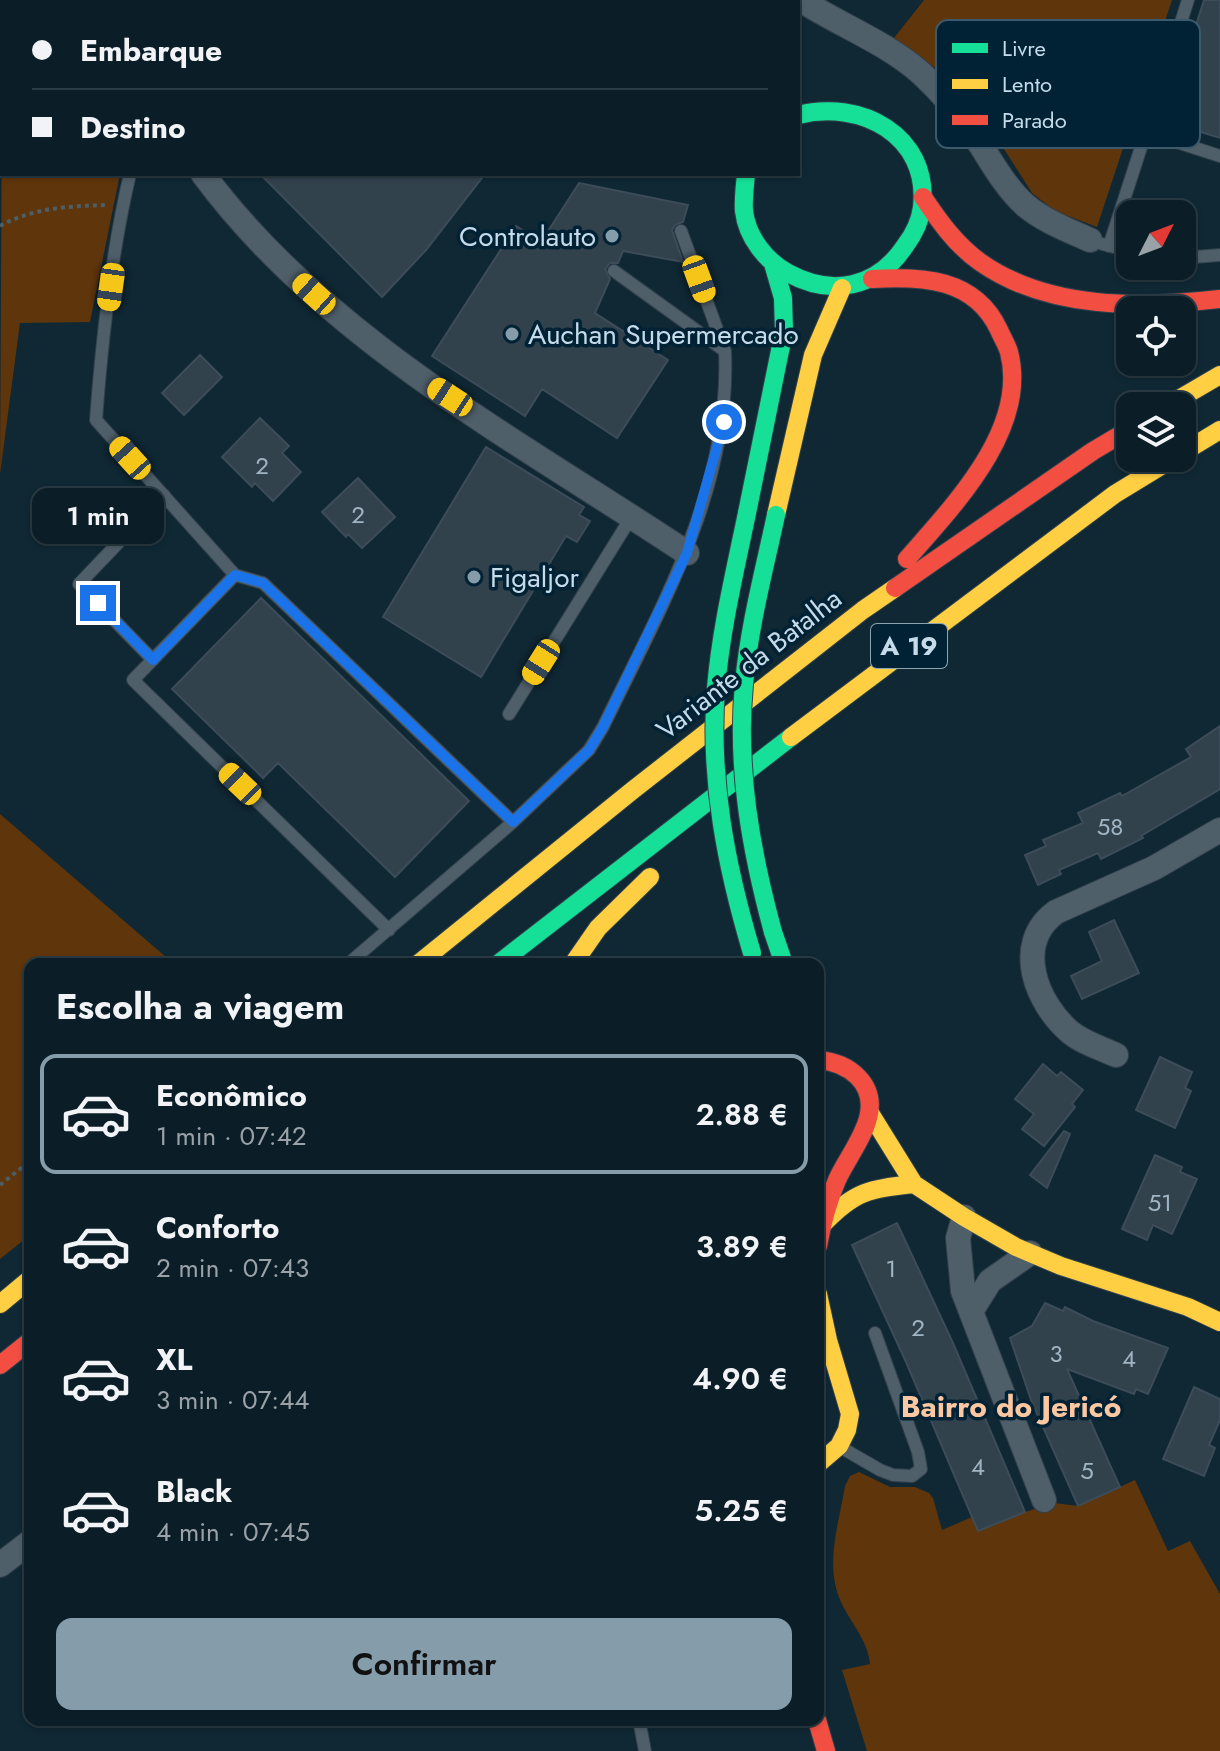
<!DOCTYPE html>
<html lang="pt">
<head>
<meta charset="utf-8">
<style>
  body { margin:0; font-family:Jost,sans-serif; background:#14272f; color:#f1f3f6; height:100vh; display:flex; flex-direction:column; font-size:30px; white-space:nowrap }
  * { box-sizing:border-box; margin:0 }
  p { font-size:26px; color:#9aa2a7 }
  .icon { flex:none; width:44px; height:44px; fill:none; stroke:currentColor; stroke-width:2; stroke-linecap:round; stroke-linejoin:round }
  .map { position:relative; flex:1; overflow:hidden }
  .drawer { position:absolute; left:24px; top:958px; width:800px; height:768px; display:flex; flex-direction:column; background:#0b1e27; border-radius:16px; box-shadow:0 2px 6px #0004,0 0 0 2px #2b3c44 }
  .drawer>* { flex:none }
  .guide { position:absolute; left:0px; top:0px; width:800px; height:176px; box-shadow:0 2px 6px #0004,0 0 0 2px #2b3c44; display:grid; align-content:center; height:176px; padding:0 32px; background:#0b1e27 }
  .needle { width:52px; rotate:48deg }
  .fabs { position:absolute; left:1116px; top:200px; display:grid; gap:16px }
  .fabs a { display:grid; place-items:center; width:80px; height:80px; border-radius:16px; background:#0b1e27; box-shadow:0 2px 6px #0004,0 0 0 2px #2b3c44; font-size:40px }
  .end { position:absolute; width:36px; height:36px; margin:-18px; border:10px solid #1a73e8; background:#fff; box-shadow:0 0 0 4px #fff }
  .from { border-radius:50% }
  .bubble { position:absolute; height:56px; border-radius:16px; background:#0b1e27; box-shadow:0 2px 6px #0004,0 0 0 2px #2b3c44; font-size:26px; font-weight:600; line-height:56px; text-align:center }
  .car { position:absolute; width:24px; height:48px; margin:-24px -12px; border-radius:10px; box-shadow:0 0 6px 2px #0007; background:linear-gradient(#f5c518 24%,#345 0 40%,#f5c518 0 76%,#345 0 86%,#f5c518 0) }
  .guide b { display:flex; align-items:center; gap:28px; height:76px; font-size:30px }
  .guide b+b { border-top:2px solid #2b3c44 }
  .guide i { width:20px; height:20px; background:#f1f3f6 }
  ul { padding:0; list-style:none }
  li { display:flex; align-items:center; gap:24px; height:120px; margin:0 16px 12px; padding:0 16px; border:4px solid transparent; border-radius:16px }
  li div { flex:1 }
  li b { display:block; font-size:30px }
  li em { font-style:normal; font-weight:600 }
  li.selected { border-color:#859caa }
  li>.icon { width:72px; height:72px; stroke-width:1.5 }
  h2 { padding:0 32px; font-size:36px; line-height:96px }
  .primary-button { display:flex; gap:16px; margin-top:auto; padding:16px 32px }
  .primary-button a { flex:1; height:92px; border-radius:16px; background:#859caa; color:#111; font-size:32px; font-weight:600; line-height:92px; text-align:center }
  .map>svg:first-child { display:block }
</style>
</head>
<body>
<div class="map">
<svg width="1220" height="1751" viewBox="0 0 1220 1751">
  <rect width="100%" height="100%" fill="#0f2834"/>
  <path fill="#5f350b" d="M924,0H1172L1097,227L1055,211L1032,193L983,116L941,72L894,38Z
    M2,97V174H120L90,322L20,323L0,474Z
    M0,814L174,964H30V1235L0,1259Z
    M859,1472L890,1487H915L929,1493L933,1498L942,1530L972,1517L979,1531L1025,1512L1055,1503L1078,1506L1135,1480L1168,1551L1190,1541L1220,1594V1751H867L842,1670L870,1664C868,1640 851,1624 841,1602C824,1565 839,1524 845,1486L850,1476Z"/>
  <path fill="#32424d" stroke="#3c4c58" stroke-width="2" d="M1204,0H1220V138L1172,123L1177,107L1171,105Z
    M260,174H485L426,250L382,297Z
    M579,183L688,205L683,222L675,225L672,230L683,262L623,251L618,263H610L605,269L610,279L595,313L668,360L617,438L542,389L525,416L432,356L516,226L541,242Z
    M200,355L222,377L184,415L162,393Z
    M260,418L289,446L282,453L301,472L273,501L255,483L252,487L222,457Z
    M486,447L584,507L579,515L590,521L577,542L566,536L481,677L383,617Z
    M358,478L395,517L362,548L348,534L346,537L322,512Z
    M261,598L469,801L395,877L278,763L263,778L172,689Z
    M1220,726V789L1141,836L1143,838L1101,859L1098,853L1059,870L1061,874L1038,885L1025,855L1046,846L1043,840L1083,823L1078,813L1120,793L1122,796L1191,757L1186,749Z
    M1114,920L1139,973L1082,999L1071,976L1102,961L1089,932Z
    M1160,1057L1192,1072L1185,1088L1191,1091L1175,1128L1136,1110Z
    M1043,1064L1057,1076L1061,1072L1083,1090L1072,1104L1075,1107L1044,1146L1022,1129L1034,1114L1015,1099Z
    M1064,1131L1070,1134L1047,1188L1030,1175Z
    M1155,1155L1182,1167L1180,1172L1197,1179L1172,1234L1153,1225L1147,1240L1122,1229Z
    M897,1223L953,1343L1025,1512L978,1531L906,1362L852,1245Z
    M1045,1303L1063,1311L1065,1307L1093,1321L1168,1348L1148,1394L1136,1389L1134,1394L1067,1369L1120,1487L1078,1506L1031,1400L1010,1338L1032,1326Z
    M1194,1387L1220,1399V1420L1209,1445L1215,1448L1204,1476L1163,1459Z"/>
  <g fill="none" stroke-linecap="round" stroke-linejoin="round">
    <defs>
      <path id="lane" d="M1146,132L1188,0
        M130,174C111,254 102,339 96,420L235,575L133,680L389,930
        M1102,244L1130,251
        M1109,246L1146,132L1220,156
        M1182,258L1220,255
        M614,271L725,351
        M235,575L263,583L513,822
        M153,660L79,584L164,495
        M509,714L632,516
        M348,964L513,822L589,750L603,727C661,607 731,488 725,351L681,231
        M842,1448L880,1470L893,1475L912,1476L921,1469L918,1452L875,1333
        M639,1720L645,1751"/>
      <path id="street" d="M106,0V2
        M801,0C841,26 886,42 922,74C940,91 957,110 971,130C988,155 1002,184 1025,205C1044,221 1068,230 1090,240
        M203,174C324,338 520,442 687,553
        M1116,1055C1101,1048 1083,1043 1070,1032C1037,1004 1012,944 1056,912L1154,868L1220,830
        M964,1217L958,1238L963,1291L1044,1500
        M972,1310L990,1281L1030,1253
        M0,1565L30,1542"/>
      <path id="fast" d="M559,0L561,2
        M746,174C745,186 743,199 744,211C747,237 766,261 788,273C832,297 877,288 905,246C914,234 920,223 922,207C930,135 860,99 798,115
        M747,513L784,331L783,298L774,267
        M773,932L784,964
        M498,964L791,737"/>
      <path id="slow" d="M603,0L605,2
        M1167,406L1220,375
        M1182,453L1220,430
        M776,515L813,355L842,288
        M791,737L1115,494L1174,458
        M418,964L633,790L863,610L895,588
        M573,964L598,928L650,877
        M870,1113L914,1184L964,1217L1016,1247L1061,1266L1188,1307L1220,1322
        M824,1223C856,1190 870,1189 914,1184
        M818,1294L828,1340L850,1414L847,1430L839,1446L818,1464
        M0,1304L30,1279"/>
      <path id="jam" d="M634,0L637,2
        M670,0L672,2
        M923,197C939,221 956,245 980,262C1048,310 1141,308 1220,299
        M872,279C922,276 975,278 999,330C1002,337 1007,345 1009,352C1029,429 953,506 907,559
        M895,588L1093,451L1130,429
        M818,1060C833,1061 847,1066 858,1077C889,1109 851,1149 837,1180C828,1201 822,1223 818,1246
        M0,1365L30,1341
        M817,1720L826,1751"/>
    </defs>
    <use href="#lane" stroke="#31414c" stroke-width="14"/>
    <use href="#street" stroke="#31414c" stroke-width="26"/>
    <use href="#fast" stroke="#31414c" stroke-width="20"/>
    <use href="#slow" stroke="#31414c" stroke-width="20"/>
    <use href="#jam" stroke="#31414c" stroke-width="20"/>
    <path stroke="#4c5e67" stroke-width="4" stroke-dasharray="4 4" stroke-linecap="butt" d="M0,226C32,208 70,206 106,205
      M0,1185L30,1161"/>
    <use href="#lane" stroke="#4f5f6a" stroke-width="12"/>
    <use href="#street" stroke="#4f5f6a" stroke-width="24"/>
    <use href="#fast" stroke="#16e098" stroke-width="18"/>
    <use href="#slow" stroke="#ffcf43" stroke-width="18"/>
    <use href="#jam" stroke="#f24e42" stroke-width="18"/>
    <defs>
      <path id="fast-bridge" d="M747,513C735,571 721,629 716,688C709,779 726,866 752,953
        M773,932C751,851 736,768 744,684C749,627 764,571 776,515"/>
    </defs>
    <use href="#fast-bridge" stroke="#31414c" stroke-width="20" stroke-linecap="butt"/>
    <use href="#fast-bridge" stroke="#16e098" stroke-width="18"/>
  </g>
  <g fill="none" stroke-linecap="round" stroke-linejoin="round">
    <path stroke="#1a73e8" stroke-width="10" d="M98,603L153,660L235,575L263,583L513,822L589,750L603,727L687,553L724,422"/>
  </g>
  <g fill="#859caa" stroke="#012234" stroke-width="3">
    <circle cx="612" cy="236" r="8"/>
    <circle cx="512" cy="334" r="8"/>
    <circle cx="474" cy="577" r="8"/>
  </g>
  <g text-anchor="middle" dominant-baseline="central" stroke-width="7" stroke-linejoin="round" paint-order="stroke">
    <g font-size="24" fill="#a0b5c3">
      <text x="262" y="465">2</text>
      <text x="358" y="514">2</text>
      <text x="1110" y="826">58</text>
      <text x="1160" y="1202">51</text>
      <text x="891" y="1268">1</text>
      <text x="918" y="1327">2</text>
      <text x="1056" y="1353">3</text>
      <text x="1129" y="1358">4</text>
      <text x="978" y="1466">4</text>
      <text x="1087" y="1470">5</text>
    </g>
    <rect fill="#012234" stroke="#8aa4b3" stroke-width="2" x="871" y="624" width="76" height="44" rx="6"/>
    <g font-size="26" font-weight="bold" fill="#c5dbea">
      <text x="909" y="646">A 19</text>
    </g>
    <g font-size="28" fill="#c5dbea" stroke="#012234" text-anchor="start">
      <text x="596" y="236" text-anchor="end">Controlauto</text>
      <text x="528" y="334">Auchan Supermercado</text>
      <text x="490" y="577">Figaljor</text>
    </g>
    <g font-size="28" fill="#c5dbea" stroke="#012234">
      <text transform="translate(749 664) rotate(-38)">Variante da Batalha</text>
    </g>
    <g font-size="30" font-weight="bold" fill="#fdc7a1" stroke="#012234">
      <text x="1011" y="1406">Bairro do Jericó</text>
    </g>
  </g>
  <rect x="936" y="20" width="264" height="128" rx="12" fill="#012234" stroke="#3c5a6b" stroke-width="2"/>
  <rect x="952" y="43" width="36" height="10" fill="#16e098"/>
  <rect x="952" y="79" width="36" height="10" fill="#ffcf43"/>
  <rect x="952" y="115" width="36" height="10" fill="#f24e42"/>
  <g font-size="22" fill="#c5dbea">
    <text x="1002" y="56">Livre</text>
    <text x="1002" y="92">Lento</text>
    <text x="1002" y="128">Parado</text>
  </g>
</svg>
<div class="fabs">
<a><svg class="needle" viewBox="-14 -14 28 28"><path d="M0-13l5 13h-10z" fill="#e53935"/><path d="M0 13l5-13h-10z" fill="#9aa2a7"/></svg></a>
<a><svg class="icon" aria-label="locate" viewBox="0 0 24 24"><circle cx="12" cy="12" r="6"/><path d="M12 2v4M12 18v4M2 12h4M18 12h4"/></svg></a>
<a><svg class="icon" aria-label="layers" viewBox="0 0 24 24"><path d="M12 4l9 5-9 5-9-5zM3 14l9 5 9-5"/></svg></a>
</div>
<i class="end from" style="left:724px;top:422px"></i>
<i class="end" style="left:98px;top:603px"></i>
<div class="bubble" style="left:32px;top:488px;width:132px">1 min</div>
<i class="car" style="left:699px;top:279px;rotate:160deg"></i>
<i class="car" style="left:111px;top:287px;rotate:188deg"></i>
<i class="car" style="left:314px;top:294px;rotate:312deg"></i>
<i class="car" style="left:450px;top:397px;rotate:303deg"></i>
<i class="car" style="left:130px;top:458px;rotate:318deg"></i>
<i class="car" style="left:541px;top:662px;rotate:212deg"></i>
<i class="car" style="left:240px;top:784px;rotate:314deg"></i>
<div class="guide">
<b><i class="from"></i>Embarque</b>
<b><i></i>Destino</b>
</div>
<section class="drawer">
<h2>Escolha a viagem</h2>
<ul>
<li class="selected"><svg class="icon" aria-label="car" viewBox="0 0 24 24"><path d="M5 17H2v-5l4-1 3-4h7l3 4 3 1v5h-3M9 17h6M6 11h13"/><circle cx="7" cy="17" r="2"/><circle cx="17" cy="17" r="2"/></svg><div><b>Econômico</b><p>1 min · 07:42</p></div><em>2.88 €</em></li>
<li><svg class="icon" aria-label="car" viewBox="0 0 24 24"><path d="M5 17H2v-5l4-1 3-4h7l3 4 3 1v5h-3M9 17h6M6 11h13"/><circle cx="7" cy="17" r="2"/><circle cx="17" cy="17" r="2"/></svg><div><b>Conforto</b><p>2 min · 07:43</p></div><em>3.89 €</em></li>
<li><svg class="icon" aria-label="car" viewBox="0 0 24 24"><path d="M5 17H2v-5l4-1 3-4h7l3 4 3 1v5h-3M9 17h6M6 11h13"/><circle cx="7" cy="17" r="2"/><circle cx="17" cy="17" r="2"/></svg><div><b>XL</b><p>3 min · 07:44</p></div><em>4.90 €</em></li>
<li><svg class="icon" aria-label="car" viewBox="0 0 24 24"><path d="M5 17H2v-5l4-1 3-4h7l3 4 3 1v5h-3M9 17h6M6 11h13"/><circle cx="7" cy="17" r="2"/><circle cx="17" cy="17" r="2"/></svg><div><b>Black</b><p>4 min · 07:45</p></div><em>5.25 €</em></li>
</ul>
<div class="primary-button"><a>Confirmar</a></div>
</section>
</div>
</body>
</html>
